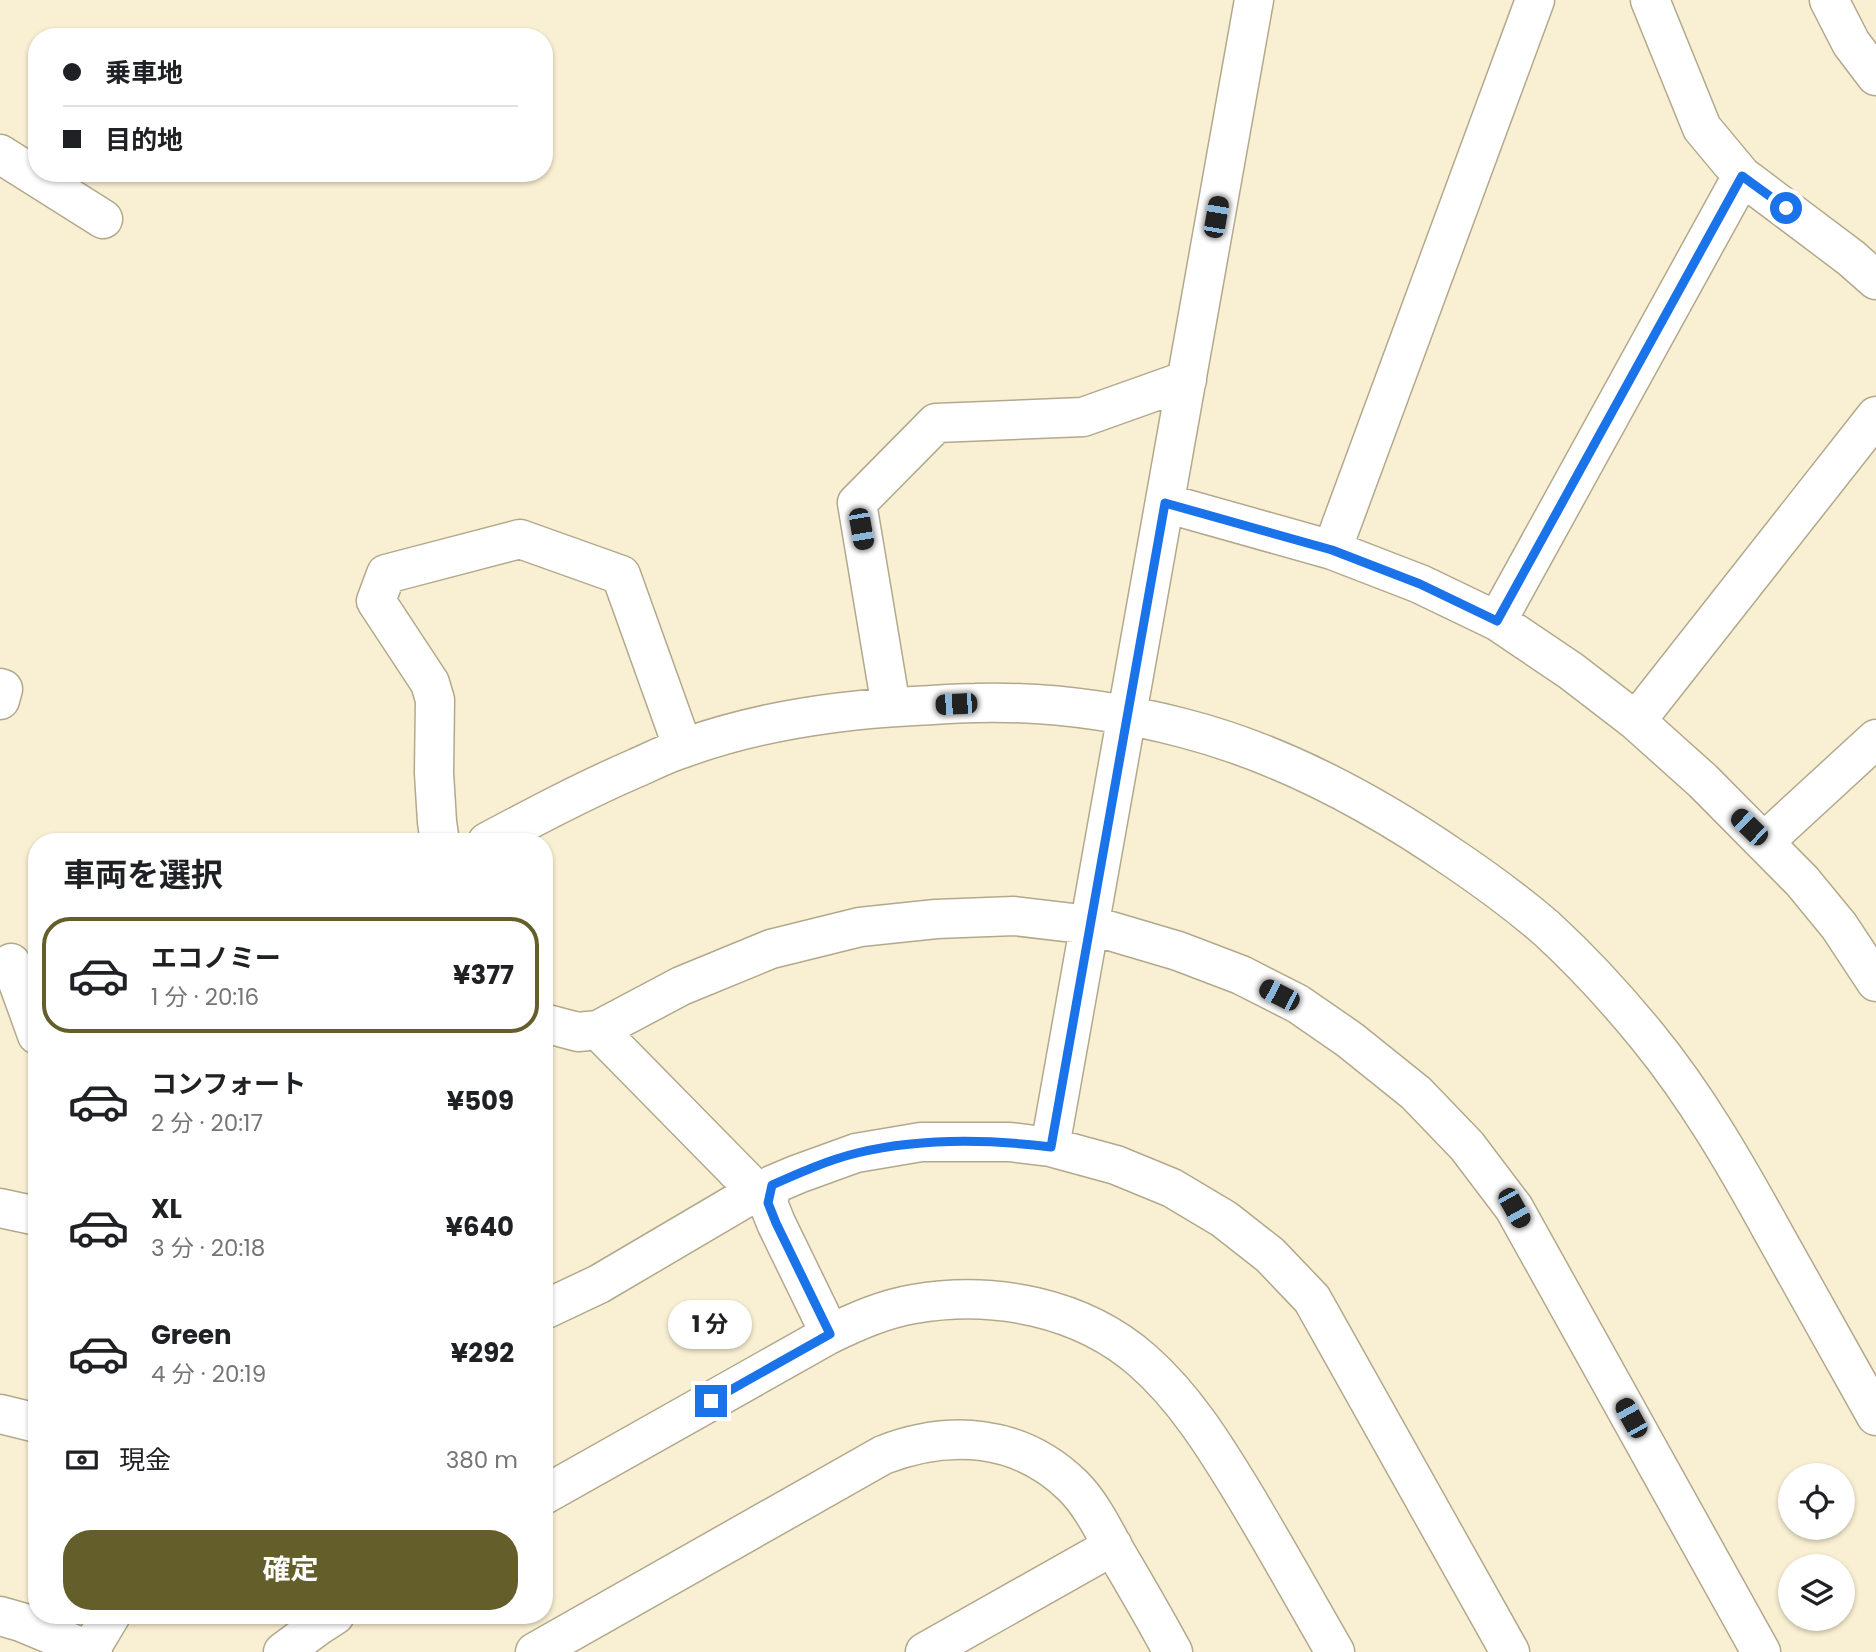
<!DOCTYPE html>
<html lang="ja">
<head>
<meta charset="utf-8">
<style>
  body { margin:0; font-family:Poppins,"Noto Sans JP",sans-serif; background:#f2f2f2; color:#202124; height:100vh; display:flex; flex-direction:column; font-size:26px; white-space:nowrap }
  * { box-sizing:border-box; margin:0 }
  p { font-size:23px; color:#757577 }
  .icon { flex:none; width:38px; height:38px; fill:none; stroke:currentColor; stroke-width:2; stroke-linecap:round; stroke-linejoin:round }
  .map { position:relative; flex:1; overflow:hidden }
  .sheet { position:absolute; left:28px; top:833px; width:525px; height:791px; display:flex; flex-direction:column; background:#fff; border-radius:28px; box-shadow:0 2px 5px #0004 }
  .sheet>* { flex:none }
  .top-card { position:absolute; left:28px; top:28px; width:525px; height:154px; border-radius:28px; box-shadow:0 2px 5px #0004; display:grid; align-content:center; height:154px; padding:0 35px; background:#fff }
  .fabs { position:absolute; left:1778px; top:1463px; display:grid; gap:14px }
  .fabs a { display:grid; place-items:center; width:77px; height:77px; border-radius:50%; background:#fff; box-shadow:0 2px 5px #0004; font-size:35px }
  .end { position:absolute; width:32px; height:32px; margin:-16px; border:9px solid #1a73e8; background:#fff; box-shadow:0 0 0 4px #fff }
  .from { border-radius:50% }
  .bubble { position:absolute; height:49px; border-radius:24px; background:#fff; box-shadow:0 2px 5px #0004; font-size:23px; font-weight:700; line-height:49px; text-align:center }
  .car { position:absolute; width:21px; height:42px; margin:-21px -10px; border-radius:9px; box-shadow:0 0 5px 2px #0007; background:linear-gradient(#222 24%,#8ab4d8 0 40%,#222 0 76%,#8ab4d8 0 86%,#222 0) }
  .top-card b { display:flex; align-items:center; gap:24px; height:66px; font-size:26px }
  .top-card b+b { border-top:2px solid #e0e0e0 }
  .top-card i { width:18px; height:18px; background:#202124 }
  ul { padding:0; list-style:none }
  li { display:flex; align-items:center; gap:21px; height:116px; margin:0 14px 10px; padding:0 21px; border:4px solid transparent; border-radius:28px }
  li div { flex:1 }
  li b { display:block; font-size:26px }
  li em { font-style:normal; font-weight:700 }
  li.current { border-color:#645e2b }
  li>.icon { width:63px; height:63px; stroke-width:1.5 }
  h2 { padding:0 35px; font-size:32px; line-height:84px }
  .pay { display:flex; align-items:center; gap:18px; height:77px; padding:0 35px; font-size:26px }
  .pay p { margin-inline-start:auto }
  .primary-button { display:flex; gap:14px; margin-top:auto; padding:14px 35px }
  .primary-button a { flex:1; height:80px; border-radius:28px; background:#645e2b; color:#fff; font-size:28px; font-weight:700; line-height:80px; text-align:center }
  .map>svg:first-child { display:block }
</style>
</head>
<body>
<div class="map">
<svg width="1876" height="1652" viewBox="0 0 1876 1652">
  <rect width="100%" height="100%" fill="#f9efd2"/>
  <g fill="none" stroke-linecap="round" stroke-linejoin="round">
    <defs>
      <path id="minor" d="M1650,0L1702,128L1742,176L1851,258L1876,280
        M1829,0L1851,43L1876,76
        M0,154L103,219
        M1165,503L1332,550L1420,584L1497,621L1571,671L1636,721L1703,781L1802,881L1839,926L1876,982
        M1332,550L1535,0
        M1497,621L1742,176
        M0,688L3,689L0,700
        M891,707L857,503L936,423L1083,417L1187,380
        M1636,721L1876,416
        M440,842L437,822L434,773L435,700L430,683L376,601L386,574L520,539L621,575L683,748
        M487,842C536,816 585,790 636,768C652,761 667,753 684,748C758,721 836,710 914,706C935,705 955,703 975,703C1043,701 1117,711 1183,728C1281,753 1372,802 1456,860C1487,881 1517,903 1546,928C1582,961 1616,998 1647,1036C1697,1097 1736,1165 1774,1234C1808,1295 1842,1356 1876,1416
        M1764,842L1876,739
        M11,963L37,1035
        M544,1023L578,1032L598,1030L681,986L771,949L860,927L936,919L1014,916L1090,925L1178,951L1241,975L1298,1004L1350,1040L1416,1093L1467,1146L1514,1208L1761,1652
        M598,1030L768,1203
        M1050,1147L1254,0
        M0,1208L37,1216
        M544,1310L599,1284L757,1191
        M830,1334L776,1223L768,1203L772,1185L798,1174L856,1153L921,1142H1010L1050,1147L1116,1165L1172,1188L1224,1219L1270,1255L1312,1299L1510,1652
        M0,1414L37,1423
        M0,1616L21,1622L93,1652
        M90,1650L111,1615
        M535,1652L883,1455C950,1429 1020,1434 1073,1486C1092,1505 1104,1531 1117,1554C1136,1586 1155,1619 1173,1652
        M925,1652L1113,1546"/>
      <path id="tertiary" d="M544,1495L830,1334C857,1321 884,1309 914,1304C993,1290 1082,1307 1143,1361C1184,1397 1214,1445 1242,1491C1274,1544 1304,1598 1335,1652
        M283,1652L318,1626L335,1615"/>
    </defs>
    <use href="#minor" stroke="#b2a98d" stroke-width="41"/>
    <use href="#tertiary" stroke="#b2a98d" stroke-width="41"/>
    <use href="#minor" stroke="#fff" stroke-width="38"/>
    <use href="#tertiary" stroke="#fff" stroke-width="38"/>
  </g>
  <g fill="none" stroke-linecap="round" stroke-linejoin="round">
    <path stroke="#1a73e8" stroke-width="9" d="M711,1401L830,1334L776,1223L768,1203L772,1185C799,1173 828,1160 857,1153C920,1138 987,1139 1051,1147L1165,503L1332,550L1420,584L1497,621L1742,176L1786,208"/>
  </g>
</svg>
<div class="fabs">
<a><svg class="icon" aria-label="locate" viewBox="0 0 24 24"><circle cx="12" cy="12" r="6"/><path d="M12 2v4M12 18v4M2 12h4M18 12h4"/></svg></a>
<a><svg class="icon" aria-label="layers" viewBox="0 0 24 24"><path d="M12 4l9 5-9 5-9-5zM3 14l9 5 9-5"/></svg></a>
</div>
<i class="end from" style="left:1786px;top:208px"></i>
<i class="end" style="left:711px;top:1401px"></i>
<div class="bubble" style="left:668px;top:1300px;width:84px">1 分</div>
<i class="car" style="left:1216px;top:217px;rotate:10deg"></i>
<i class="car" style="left:861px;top:529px;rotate:170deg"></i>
<i class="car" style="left:956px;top:704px;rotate:267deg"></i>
<i class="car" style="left:1749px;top:827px;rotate:314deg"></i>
<i class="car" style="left:1279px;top:995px;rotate:297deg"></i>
<i class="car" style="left:1514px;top:1208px;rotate:151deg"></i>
<i class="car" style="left:1631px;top:1418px;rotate:331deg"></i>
<div class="top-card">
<b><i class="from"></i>乗車地</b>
<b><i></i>目的地</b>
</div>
<section class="sheet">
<h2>車両を選択</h2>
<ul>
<li class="current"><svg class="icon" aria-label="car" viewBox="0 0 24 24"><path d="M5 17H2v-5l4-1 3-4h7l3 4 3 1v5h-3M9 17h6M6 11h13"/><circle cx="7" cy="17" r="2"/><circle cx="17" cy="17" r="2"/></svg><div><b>エコノミー</b><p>1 分 · 20:16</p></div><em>¥377</em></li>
<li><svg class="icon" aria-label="car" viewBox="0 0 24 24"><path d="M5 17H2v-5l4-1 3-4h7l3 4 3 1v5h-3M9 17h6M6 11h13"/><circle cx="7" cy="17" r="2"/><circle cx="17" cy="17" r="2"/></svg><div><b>コンフォート</b><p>2 分 · 20:17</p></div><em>¥509</em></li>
<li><svg class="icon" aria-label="car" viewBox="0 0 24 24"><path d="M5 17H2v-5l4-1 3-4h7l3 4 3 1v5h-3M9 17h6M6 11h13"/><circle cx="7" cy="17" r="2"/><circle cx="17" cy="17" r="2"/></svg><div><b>XL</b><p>3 分 · 20:18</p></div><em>¥640</em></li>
<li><svg class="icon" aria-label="car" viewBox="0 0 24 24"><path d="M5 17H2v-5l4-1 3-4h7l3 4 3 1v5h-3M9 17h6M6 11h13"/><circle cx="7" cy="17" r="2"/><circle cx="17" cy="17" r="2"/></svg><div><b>Green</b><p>4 分 · 20:19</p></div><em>¥292</em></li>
</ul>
<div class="pay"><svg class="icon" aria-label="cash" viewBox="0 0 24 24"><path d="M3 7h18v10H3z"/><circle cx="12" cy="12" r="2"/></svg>現金<p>380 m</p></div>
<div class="primary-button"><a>確定</a></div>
</section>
</div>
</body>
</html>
